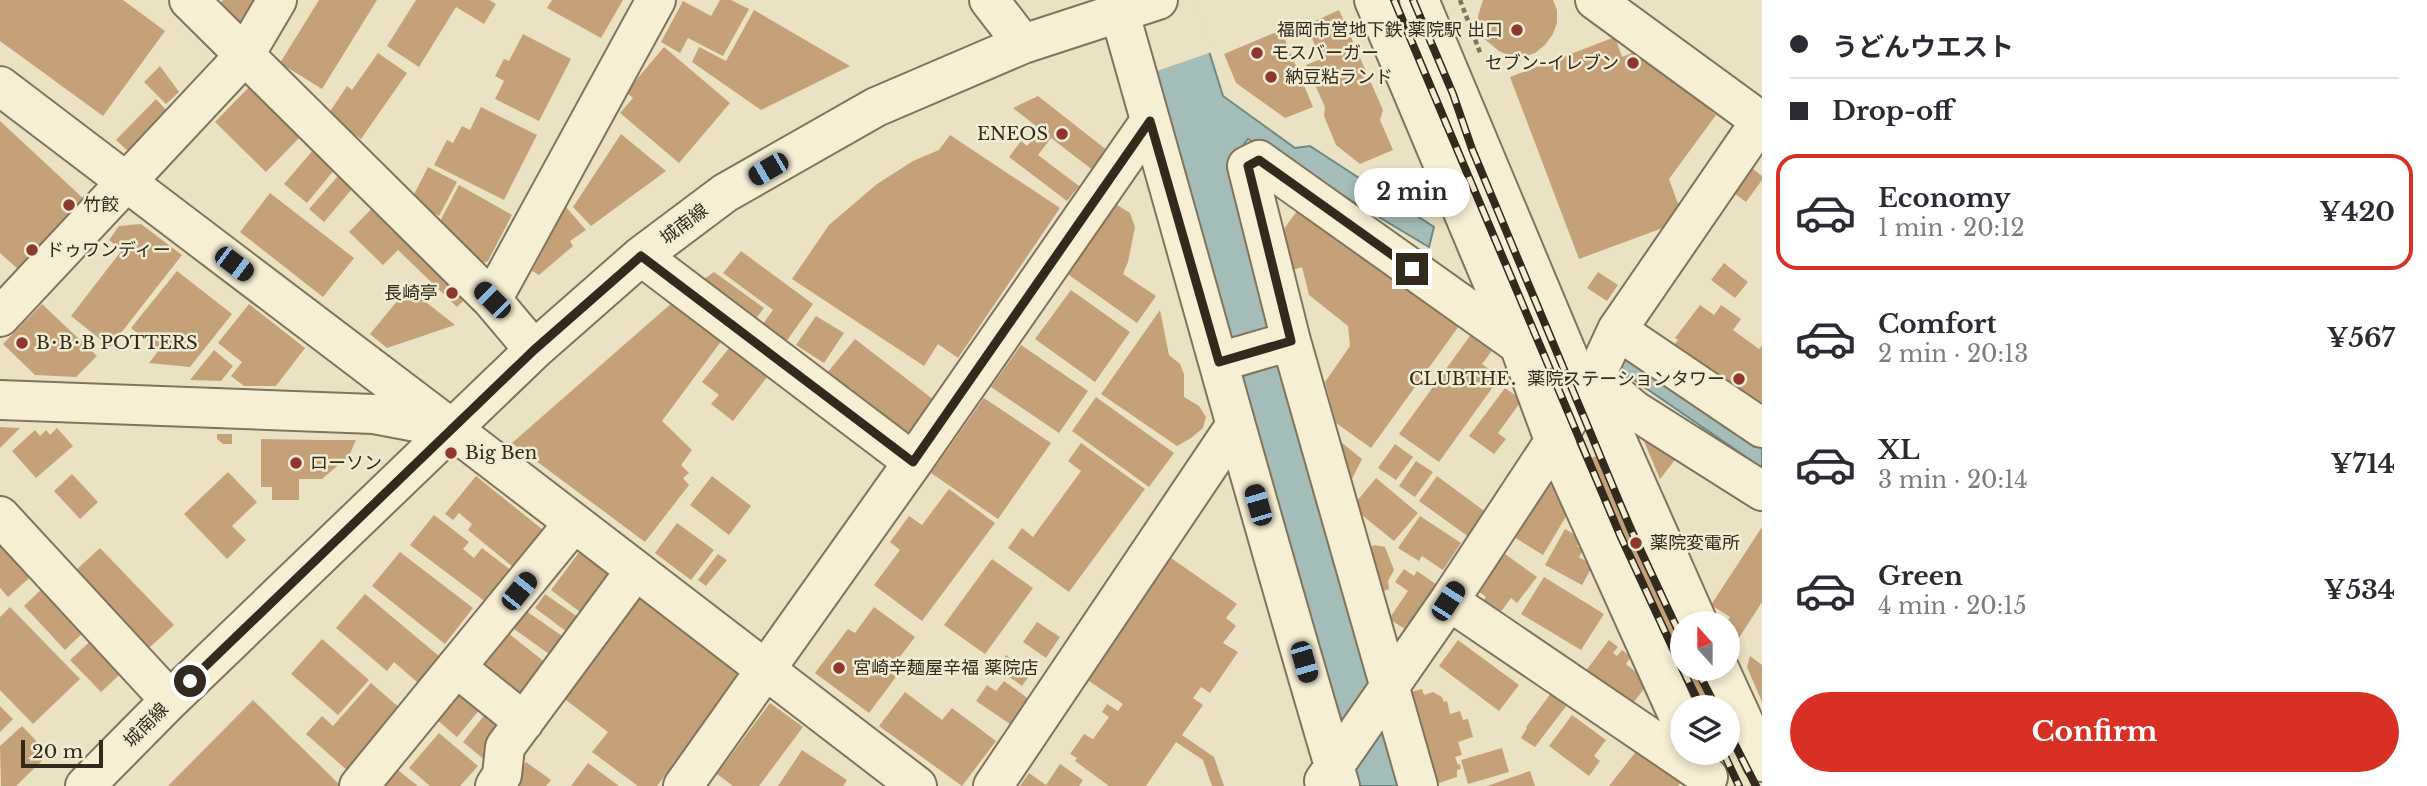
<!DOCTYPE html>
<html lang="en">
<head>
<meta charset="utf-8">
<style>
  body { margin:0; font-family:"Libre Baskerville","Noto Sans JP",serif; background:#f7f7f7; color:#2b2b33; height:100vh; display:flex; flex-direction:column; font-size:26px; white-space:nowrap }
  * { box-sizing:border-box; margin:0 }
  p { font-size:23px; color:#7c7c81 }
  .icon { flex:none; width:38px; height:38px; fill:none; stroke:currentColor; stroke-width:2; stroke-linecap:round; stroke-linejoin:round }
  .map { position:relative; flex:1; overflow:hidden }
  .sheet { display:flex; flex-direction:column; background:#fff; width:665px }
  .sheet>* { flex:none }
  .guide { display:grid; align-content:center; height:154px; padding:0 28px; background:#fff }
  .needle { width:46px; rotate:339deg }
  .fabs { position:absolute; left:1670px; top:611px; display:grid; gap:14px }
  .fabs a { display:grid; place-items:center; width:70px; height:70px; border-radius:50%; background:#fff; box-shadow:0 4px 10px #0003; font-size:35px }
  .scale { position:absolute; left:21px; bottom:18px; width:82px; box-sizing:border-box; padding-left:7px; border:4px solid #332a1e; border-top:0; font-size:19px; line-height:24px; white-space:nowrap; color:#332a1e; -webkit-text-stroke:5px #f2ecd1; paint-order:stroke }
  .end { position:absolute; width:32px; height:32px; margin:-16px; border:9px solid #332a1e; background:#fff; box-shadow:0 0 0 4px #fff }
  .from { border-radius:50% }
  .bubble { position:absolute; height:49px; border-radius:24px; background:#fff; box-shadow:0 4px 10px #0003; font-size:23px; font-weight:700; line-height:49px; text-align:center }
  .car { position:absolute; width:21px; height:42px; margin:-21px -10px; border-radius:9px; box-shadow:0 0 5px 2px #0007; background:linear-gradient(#222 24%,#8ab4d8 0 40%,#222 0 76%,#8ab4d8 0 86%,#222 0) }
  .guide b { display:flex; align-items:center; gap:24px; height:66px; font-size:26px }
  .guide b+b { border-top:2px solid #e1e1e2 }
  .guide i { width:18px; height:18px; background:#2b2b33 }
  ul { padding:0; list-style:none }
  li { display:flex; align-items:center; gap:21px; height:116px; margin:0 14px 10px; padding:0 14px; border:4px solid transparent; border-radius:21px }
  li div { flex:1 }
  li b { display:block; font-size:26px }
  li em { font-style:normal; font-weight:700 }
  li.selected { border-color:#d93025 }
  li>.icon { width:63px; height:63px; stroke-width:1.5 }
  .cta { display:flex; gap:14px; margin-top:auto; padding:14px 28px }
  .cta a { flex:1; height:80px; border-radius:42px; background:#d93025; color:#fff; font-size:28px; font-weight:700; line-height:80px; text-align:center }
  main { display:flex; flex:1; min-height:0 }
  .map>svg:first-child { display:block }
</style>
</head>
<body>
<main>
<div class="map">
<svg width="1762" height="786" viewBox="0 0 1762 786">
  <rect width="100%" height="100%" fill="#eae2c2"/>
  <path fill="#a4bdb8" stroke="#6c8a85" stroke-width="2" d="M1133,0H1193L1223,96L1295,148L1310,146L1434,227L1429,247L1248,139L1237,153L1401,786H1360L1340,715L1287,561Z
    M1633,348L1762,438V468L1618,369Z"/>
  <path fill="#eae2c2" d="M1131,0H1196L1212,52L1151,73Z"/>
  <path fill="#c5a17a" d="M0,0H123L165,31L103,116L0,41Z
    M223,0H259L240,24L218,6Z
    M319,0H377L322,89L280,63Z
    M416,0H489L496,4L484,24L456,7L419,67L387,46Z
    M552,0H623L601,38L547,8Z
    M720,0H731L749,9L723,56L688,38L680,53L661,42L683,1L711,16Z
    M1483,0H1553L1557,10V23L1553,34L1545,45L1535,53L1523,57L1510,56L1499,51L1482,37L1478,26V16Z
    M754,10L850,66L761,110L692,62L699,47L726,61Z
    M1339,10L1383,110L1380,120L1393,150L1360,164L1336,145L1324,116L1325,107L1306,65L1321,59L1306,25Z
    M1281,30L1313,107L1285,118L1236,83L1224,54Z
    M523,34L571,59L539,121L495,99L504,81L495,76L504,59L509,61Z
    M1615,37L1622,57L1637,51L1716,115L1669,179L1684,220L1579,259L1510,77Z
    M664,47L730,103L679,163L620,113L633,98L626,92Z
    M378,53L407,73L361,139L327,116L347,86L352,90Z
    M160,66L179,92L166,104L144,82Z
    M251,85L302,135L266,172L215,122Z
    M1038,96L1108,151L1094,171L1051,138L1038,155L1079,186L1067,201L1009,157L1021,141L1027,146L1041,130L1013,108Z
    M156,99L167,111L128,151L116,140Z
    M481,107L537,135L504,200L434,165L447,140L453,143L462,126L470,130Z
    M0,121L85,200L19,270L0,253Z
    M621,134L666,171L591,226L573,207Z
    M950,135L1060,208L958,358L938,344L924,366L792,279L829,225L877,184L913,161L939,150Z
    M313,150L335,169L307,203L284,184Z
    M428,167L457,182L439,216L410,202Z
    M1752,168L1762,176V180L1746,202L1734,193Z
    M338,176L352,189L324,222L309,209Z
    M459,185L512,215L488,261L481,264L438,225Z
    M270,193L354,258L323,297L240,232Z
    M377,203L470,294L457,307L398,250L383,265L349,232Z
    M1114,203L1130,213L1135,227L1128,262L1123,274L1156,296L1137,323L1066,273Z
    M1303,203L1464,319L1371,448L1336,423L1325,382L1350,346L1348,326L1309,295L1302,267L1293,270L1283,230Z
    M566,207L586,230L570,241L573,246L539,275L532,271Z
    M141,224L182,255L110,347L71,316L122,250L109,240L119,226Z
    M741,251L813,304L783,346L759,329L773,310L723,273Z
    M1724,263L1748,282L1735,298L1711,280Z
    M177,271L232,314L190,367L149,363L159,350L131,328Z
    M714,272L764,308L752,324L697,284Z
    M1598,272L1618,285L1607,301L1587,288Z
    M408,288L455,325L387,348L370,334Z
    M1071,290L1130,332L1095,382L1035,339Z
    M681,295L728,332L662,421L692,450L681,465L689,473L683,478L689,485L645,542L512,443Z
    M42,304L97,356L76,377L35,375L3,344Z
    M249,304L305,348L276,386H244L231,376L242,362L218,343Z
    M1700,305L1714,315L1721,305L1741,319L1733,330L1759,349L1762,346V408L1673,346L1678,340L1675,338Z
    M1160,310L1169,355L1180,364L1184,374V397L1199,406L1206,417L1203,428L1191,438L1177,446L1101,394Z
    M816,316L844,333L824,363L796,345Z
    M1472,333L1494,348L1482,364L1500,377L1439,462L1399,434Z
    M855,339L934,400L901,441L872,419L879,410L872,405L869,408L850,393L853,390L849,387L847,389L827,373Z
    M733,343L771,372L733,421L711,404L719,395L702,382Z
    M1021,345L1088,391L1059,433L991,387Z
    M214,350L233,366L221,381L190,380Z
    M1505,388L1522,400L1498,433L1506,439L1494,454L1469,436Z
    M1096,397L1174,453L1149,487L1072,431Z
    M984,398L1051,443L998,519L931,473Z
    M0,427L20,428L0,448Z
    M57,428L73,446L36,478L12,451L35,430L40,436L46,430L50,435Z
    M1648,433L1678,456L1660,479L1643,439Z
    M217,434H232V444H223L217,439Z
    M261,439L323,440H356L349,456L322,479H299V500H272V487H261Z
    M1337,439L1362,459L1349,485Z
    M1081,443L1145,489L1069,592L1008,548L1022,528L1033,537L1081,471L1068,461Z
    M1395,444L1413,457L1396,480L1378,468Z
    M1614,449L1682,623V668H1713L1744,737L1727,744V707H1688L1579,463Z
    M1416,461L1433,472L1415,497L1399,486Z
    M228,472L257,502L232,526L246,540L227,559L184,514Z
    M72,474L98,502L80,519L54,491Z
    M476,476L548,534L518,571L468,530L472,524L459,513L453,520L445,514Z
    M712,476L751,506L729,535L690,505Z
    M1437,476L1487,513L1469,537L1419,501Z
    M1376,478L1418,513L1394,541L1352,507Z
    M1542,480L1559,491L1568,513L1543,555L1509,534Z
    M949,489L995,523L922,621L874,585L900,550L890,542L909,516L922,525Z
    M434,515L469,542L463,549L474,558L482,548L516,574L491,606L410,545Z
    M1420,516L1461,543L1443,570L1422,556L1419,561L1398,548Z
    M677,523L714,550L691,580L655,553Z
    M1762,527V602L1737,641L1727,635V622L1730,617L1711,605Z
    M1565,529L1582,539L1577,546L1583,550L1579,557L1593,565L1582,585L1545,565Z
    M0,543L35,573L8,597L0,588Z
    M1375,545L1385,547L1394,570L1388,581L1389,589L1376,594L1361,550Z
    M100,548L174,625L148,649L75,571Z
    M580,551L618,579L588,618L551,590Z
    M400,552L473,608L445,644L372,586Z
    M718,554L727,560L706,586L698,580Z
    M1505,554L1537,577L1517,603L1511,598L1497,617L1480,605L1486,597L1478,591Z
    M1171,558L1237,604L1226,618L1236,626L1223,643L1238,652L1210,693L1201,687L1193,698L1203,705L1182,735L1214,757L1224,786H1212L1203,760L1176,742L1146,786H1109L1075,761L1077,758L1070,754L1084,734L1093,739L1109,717L1102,712L1107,704L1118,711L1123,704L1086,679Z
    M992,559L1033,588L985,654L944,625Z
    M1404,569L1414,576L1417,571L1440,587L1410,632L1389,619L1408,591L1395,582Z
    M1544,577L1604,614L1581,650L1521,614Z
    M48,583L90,626L65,650L24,606Z
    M365,594L446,662L424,688L394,662L387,671L336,628Z
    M545,594L582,620L571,635L535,608Z
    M634,594L742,674L657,786H638L592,752L608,732L558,694Z
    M10,607L80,679L33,724L0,690V617Z
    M874,607L915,637L896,662L889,656L882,666L896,677L869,713L815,673L848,629L855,633Z
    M522,608L562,636L549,654L510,626Z
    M1037,622L1060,637L1046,658L1023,642Z
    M503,629L546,663L520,695L477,661Z
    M98,634L129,666L101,692L70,660Z
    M322,639L369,680L338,715L291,674Z
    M1458,640L1519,685L1499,711L1439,666Z
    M1609,640L1618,647L1613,653L1617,656L1622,650L1631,657L1626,664L1642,677L1646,686L1631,706L1585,672Z
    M1006,655L1031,673L1022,686L997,668Z
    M1750,656L1762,665V702L1747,667Z
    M1004,681L1029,699L1010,724L976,701L987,685L996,691Z
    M371,683L402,710L348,771L306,734L322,716L333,726Z
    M1422,689L1424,695L1433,692L1442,697L1444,702L1447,701L1450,714L1460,711L1463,720L1468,719L1473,737L1458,742L1462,755L1455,757L1458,765L1460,764L1461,769L1457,770V777L1433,785L1407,693Z
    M1554,689L1570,701L1535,747L1521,738L1527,728L1526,727Z
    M461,690L481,708L457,737L436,719Z
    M905,692L942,720L952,708L996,741L962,786L879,726Z
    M253,700L341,786H168Z
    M770,703L803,727L759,786H733L717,774Z
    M0,706L13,719L0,732Z
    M490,708L505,719L486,761L463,742Z
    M1572,715L1606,740L1594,756L1600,761L1589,776L1549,746Z
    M22,726L49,754L16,786H1L0,746Z
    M439,733L478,766L460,786H430L409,768Z
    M1502,748L1509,772L1468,784L1461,760Z
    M1638,749L1681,782L1678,786H1609Z
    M802,750L847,780L843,786H778Z
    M526,762L551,780L546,786H515L511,783Z
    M588,763L619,786H571Z
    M1060,764L1083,780L1079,786H1020L1029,773L1046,785Z
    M394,767L418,786H379Z
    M1530,771L1535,786H1487Z"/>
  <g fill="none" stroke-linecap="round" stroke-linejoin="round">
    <defs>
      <path id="minor" d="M189,0L492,300
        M989,0L1023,44
        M1116,0C1191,262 1262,525 1340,786
        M1374,0L1519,345L1554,440L1682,724
        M1419,0L1584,394
        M1595,0L1762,122
        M0,86L452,429L917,786
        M641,256L913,462
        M0,317L244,56L277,0
        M1617,330L1762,428
        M1291,341L1418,786
        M534,350L492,300L656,0
        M1219,362L1291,341L1247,166L1259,160L1519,345
        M1595,376L1634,410L1762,491
        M1592,384L1698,623
        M0,400L374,414L443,427
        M0,516L170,700
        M1449,601L1708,777
        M456,667L524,722
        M1719,668L1762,762
        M1324,781L1449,601L1592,384L1617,330L1762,119
        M85,786L170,700L534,350L641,256L725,193L876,107L1023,44L1158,0
        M359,786L573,524
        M495,786L502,775L505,747L635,571
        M683,786L913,462L1150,121
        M993,786L1235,426"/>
    </defs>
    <use href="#minor" stroke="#82735b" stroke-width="42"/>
    <path stroke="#82735b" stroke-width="4.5" stroke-dasharray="5 3.5" stroke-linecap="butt" d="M1460,0L1481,55"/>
    <use href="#minor" stroke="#f6efd4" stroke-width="38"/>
    <defs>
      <path id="rail" d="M1394,0L1620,535L1682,668
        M1413,0L1453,94L1472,149L1631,530L1682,639
        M1682,668L1701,707
        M1696,668L1716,707
        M1727,729L1756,786
        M1723,752L1739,786"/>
    </defs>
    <use href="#rail" stroke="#332a1e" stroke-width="8"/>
    <use href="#rail" stroke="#f2ecd1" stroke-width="5" stroke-dasharray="16" stroke-linecap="butt"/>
  </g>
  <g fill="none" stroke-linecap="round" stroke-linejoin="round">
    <path stroke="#332a1e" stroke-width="9" d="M190,681L534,350L641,256L913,462L1150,121L1219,362L1291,341L1248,166L1259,160L1412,269"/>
  </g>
  <g fill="#8d372f" stroke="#f2ecd1" stroke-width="2.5">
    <circle cx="1517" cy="30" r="7"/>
    <circle cx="1257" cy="53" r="7"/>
    <circle cx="1633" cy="63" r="7"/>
    <circle cx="1271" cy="77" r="7"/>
    <circle cx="1062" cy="134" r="7"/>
    <circle cx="69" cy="205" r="7"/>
    <circle cx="32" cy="250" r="7"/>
    <circle cx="452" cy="293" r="7"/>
    <circle cx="22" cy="343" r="7"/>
    <circle cx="1739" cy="379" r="7"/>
    <circle cx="451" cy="453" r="7"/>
    <circle cx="296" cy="463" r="7"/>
    <circle cx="1636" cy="543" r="7"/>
    <circle cx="839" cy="668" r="7"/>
  </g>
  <g text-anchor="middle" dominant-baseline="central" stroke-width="5" stroke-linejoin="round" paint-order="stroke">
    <g font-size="18" fill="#332a1e" stroke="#f2ecd1" text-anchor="start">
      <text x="1503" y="30" text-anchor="end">福岡市営地下鉄 薬院駅 出口</text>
      <text x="1271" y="53">モスバーガー</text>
      <text x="1619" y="63" text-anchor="end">セブン-イレブン</text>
      <text x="1285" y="77">納豆粘ランド</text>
      <text x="1048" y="134" text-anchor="end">ENEOS</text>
      <text x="83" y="205">竹餃</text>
      <text x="46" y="250">ドゥワンディー</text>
      <text x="438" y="293" text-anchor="end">長崎亭</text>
      <text x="36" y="343">B･B･B POTTERS</text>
      <text x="1725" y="379" text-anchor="end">CLUBTHE．薬院ステーションタワー</text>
      <text x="465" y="453">Big Ben</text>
      <text x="310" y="463">ローソン</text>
      <text x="1650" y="543">薬院変電所</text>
      <text x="853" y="668">宮崎辛麺屋辛福 薬院店</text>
    </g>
    <g font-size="18" fill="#332a1e" stroke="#f2ecd1">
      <text transform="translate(684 224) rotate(-37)">城南線</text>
      <text transform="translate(146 725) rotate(-45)">城南線</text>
    </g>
  </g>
</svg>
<div class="fabs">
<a><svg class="needle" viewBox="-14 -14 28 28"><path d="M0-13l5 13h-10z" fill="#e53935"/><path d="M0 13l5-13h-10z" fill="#7c7c81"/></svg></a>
<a><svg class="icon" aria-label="layers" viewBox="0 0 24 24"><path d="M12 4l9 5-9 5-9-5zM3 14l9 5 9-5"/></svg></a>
</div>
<div class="scale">20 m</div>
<i class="end from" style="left:190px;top:681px"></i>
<i class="end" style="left:1412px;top:269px"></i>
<div class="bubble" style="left:1354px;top:168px;width:116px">2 min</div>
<i class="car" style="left:768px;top:169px;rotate:240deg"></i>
<i class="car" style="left:234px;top:264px;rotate:127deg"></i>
<i class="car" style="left:492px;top:300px;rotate:315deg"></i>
<i class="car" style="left:1258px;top:505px;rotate:344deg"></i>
<i class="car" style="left:519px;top:591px;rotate:39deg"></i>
<i class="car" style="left:1448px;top:601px;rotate:33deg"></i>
<i class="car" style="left:1304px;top:662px;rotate:164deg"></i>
</div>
<section class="sheet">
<div class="guide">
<b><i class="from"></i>うどんウエスト</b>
<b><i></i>Drop-off</b>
</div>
<ul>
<li class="selected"><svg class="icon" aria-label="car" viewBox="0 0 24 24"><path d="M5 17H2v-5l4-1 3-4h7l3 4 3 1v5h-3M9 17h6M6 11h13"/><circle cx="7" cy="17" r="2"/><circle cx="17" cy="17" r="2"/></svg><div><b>Economy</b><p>1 min · 20:12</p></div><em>¥420</em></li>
<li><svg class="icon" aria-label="car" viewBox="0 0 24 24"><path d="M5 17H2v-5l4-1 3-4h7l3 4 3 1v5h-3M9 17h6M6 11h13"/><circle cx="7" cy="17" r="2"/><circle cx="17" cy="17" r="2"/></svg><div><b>Comfort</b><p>2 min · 20:13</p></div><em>¥567</em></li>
<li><svg class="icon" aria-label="car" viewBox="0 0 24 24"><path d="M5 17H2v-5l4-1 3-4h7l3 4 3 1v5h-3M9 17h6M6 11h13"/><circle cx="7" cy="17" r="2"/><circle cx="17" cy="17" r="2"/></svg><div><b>XL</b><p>3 min · 20:14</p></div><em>¥714</em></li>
<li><svg class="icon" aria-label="car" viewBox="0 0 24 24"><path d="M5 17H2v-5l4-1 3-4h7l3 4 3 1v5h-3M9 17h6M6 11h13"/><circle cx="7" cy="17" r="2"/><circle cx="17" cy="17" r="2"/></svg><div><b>Green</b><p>4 min · 20:15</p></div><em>¥534</em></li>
</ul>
<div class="cta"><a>Confirm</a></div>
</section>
</main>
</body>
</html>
